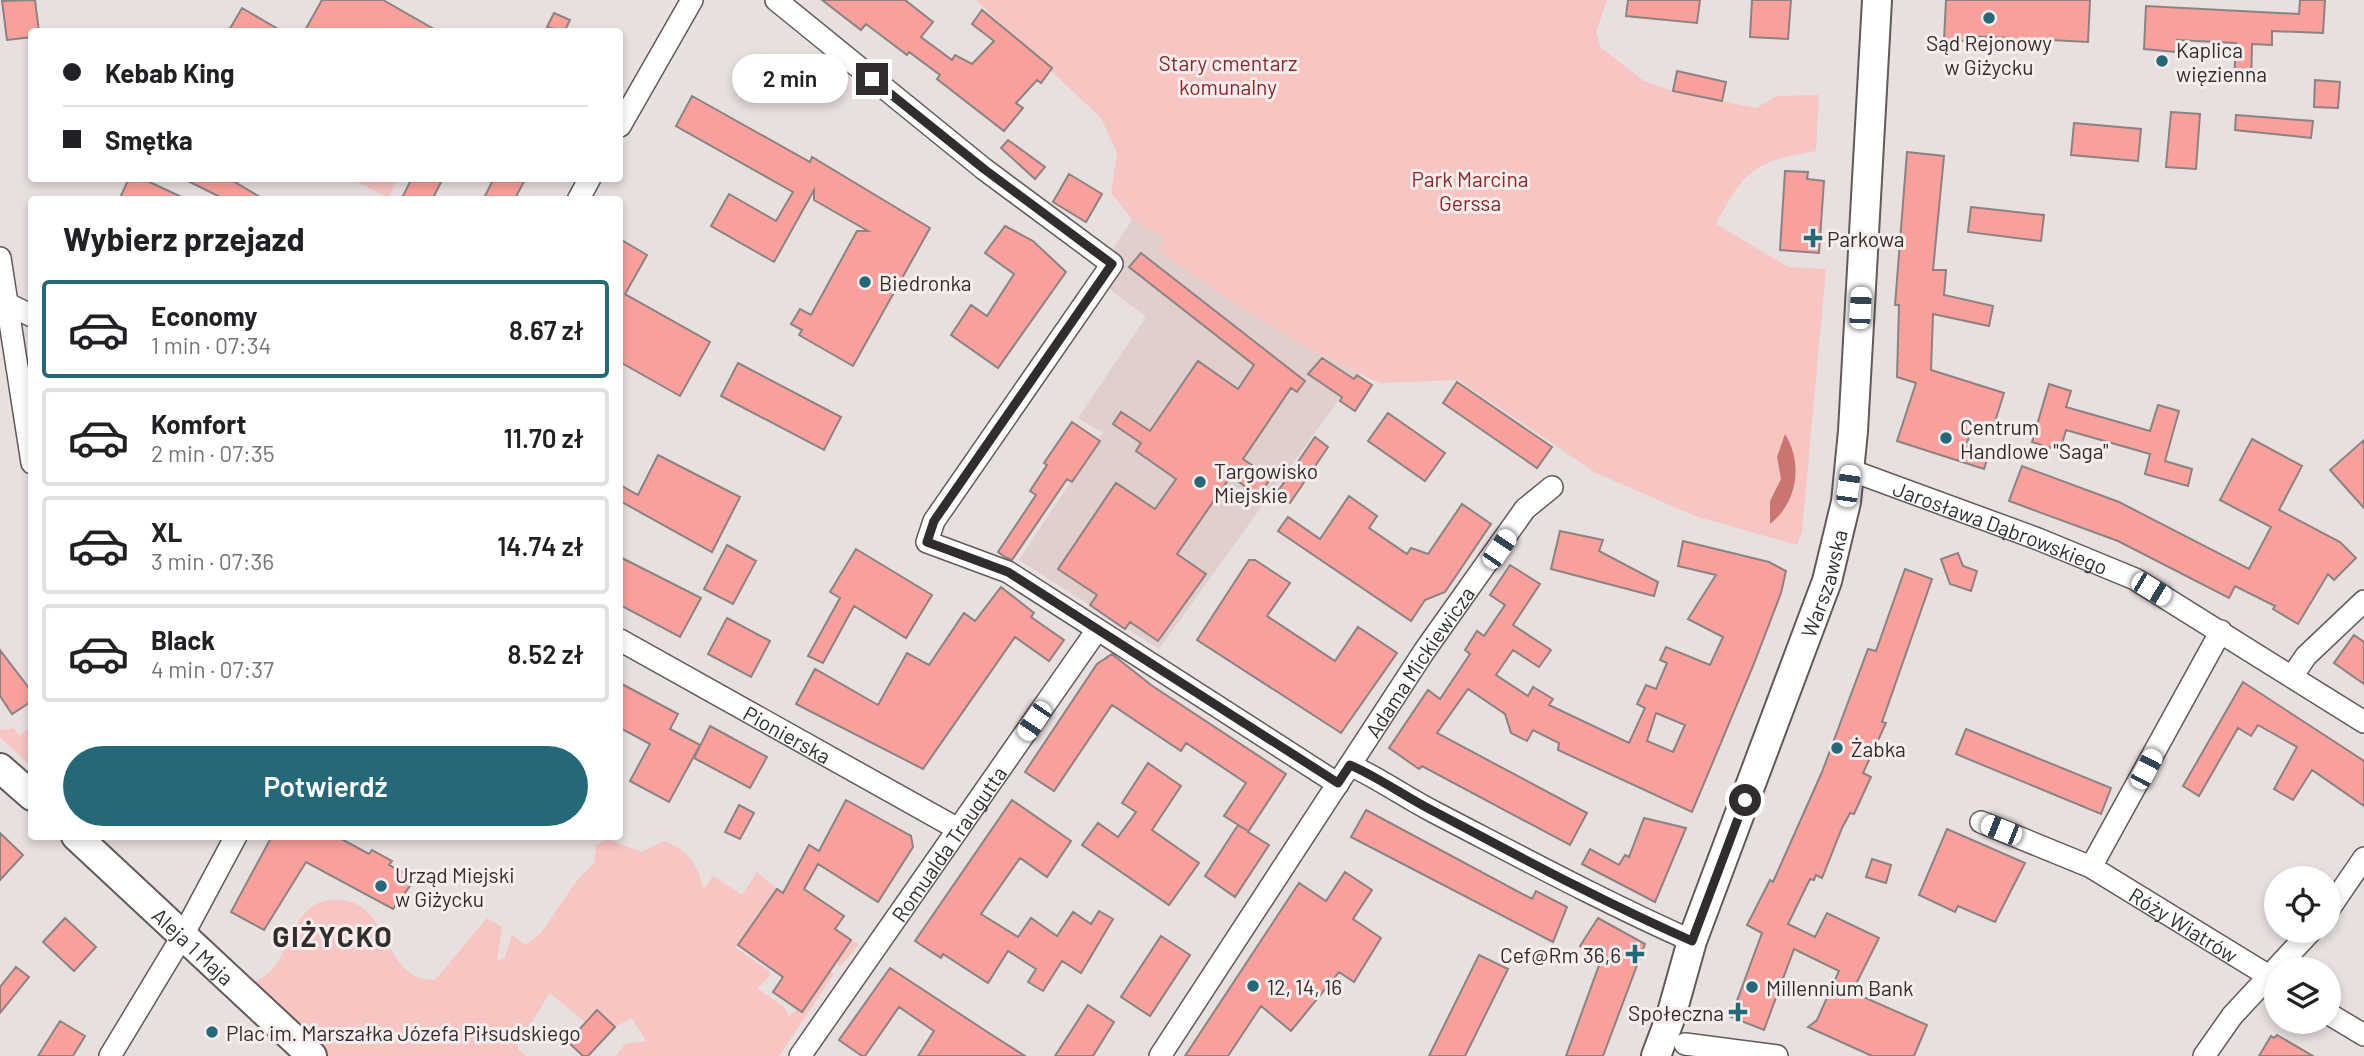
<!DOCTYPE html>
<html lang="pl">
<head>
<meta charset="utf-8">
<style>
  body { margin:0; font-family:Barlow,sans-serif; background:#f2f2f2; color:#202124; height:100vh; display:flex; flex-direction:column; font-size:26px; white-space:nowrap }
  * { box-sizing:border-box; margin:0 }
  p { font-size:23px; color:#757577 }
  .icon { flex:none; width:38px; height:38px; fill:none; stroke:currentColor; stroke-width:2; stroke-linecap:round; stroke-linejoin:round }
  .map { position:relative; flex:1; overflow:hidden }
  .panel { position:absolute; left:28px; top:196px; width:595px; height:644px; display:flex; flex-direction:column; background:#fff; border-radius:7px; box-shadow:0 4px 10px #0003 }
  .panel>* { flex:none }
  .top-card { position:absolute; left:28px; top:28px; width:595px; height:154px; border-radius:7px; box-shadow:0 4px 10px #0003; display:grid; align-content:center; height:154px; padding:0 35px; background:#fff }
  .buttons { position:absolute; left:2264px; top:866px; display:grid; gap:14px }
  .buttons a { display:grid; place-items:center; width:77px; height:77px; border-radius:50%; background:#fff; box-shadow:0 4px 10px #0003; font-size:35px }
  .end { position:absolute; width:32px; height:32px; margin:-16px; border:9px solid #312d2d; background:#fff; box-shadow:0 0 0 4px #fff }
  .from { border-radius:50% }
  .bubble { position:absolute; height:49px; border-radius:24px; background:#fff; box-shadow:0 4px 10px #0003; font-size:23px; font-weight:600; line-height:49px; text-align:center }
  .car { position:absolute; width:21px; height:42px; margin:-21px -10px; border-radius:9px; box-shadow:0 0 5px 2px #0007; background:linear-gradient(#fff 24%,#345 0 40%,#fff 0 76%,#345 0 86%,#fff 0) }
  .top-card b { display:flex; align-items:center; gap:24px; height:66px; font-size:26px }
  .top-card b+b { border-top:2px solid #e0e0e0 }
  .top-card i { width:18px; height:18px; background:#202124 }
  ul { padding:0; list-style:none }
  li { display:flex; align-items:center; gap:21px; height:98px; margin:0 14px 10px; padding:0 21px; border:4px solid #e0e0e0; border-radius:7px }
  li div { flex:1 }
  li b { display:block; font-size:26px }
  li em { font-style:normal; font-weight:600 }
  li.on { border-color:#246879 }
  li>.icon { width:63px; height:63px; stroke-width:1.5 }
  h2 { padding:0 35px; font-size:32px; line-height:84px }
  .button { display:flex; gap:14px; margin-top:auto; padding:14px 35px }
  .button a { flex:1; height:80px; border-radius:42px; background:#246879; color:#fff; font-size:28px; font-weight:600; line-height:80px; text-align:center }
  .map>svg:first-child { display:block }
</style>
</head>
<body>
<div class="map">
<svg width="2364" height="1056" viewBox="0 0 2364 1056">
  <rect width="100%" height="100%" fill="#e8dfdf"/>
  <path fill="#e1cfce" d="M1132,219L1165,238L1158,250L1229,300L1306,347L1358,373L1159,649L1019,560L1103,433L1078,418L1146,317L1107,287L1111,253Z"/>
  <path fill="#f7c5c2" d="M976,0H1607L1596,32L1601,48L1644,81L1673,91L1756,108L1777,96L1819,95L1816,151C1755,161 1744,170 1716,224L1788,267L1826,269L1802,532L1797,545L1695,516L1596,473L1458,380L1380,383L1358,373L1306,347L1229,300L1158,250L1165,238L1132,219L1111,193L1117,153L1101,118Z
    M352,179L398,178V179L388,198Z
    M31,726V766L0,737V730L14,728L19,736Z
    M607,839L642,852L664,841C688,850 699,865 703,890L713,876L742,895L757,872L777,889L736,948L769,971L770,976L757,988L785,1008L789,1016L798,1009L803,1011L830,971L834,974L779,1056H616L625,1044L646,1041L632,1018L615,1027L597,1010L586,1023L550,993L530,1024L518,1035V1049L526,1056H327L258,996L252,985C258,979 264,977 270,972C292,951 293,903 331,900C394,895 379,982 435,980L487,918L502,927L497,961L505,958L512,935L526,945L541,933L576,882L594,863L596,845Z
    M851,940L858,944L856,948L840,966L836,963Z"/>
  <path fill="#cb7572" d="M1785,434C1803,463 1798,502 1770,524V501L1781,479L1777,457Z"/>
  <path fill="#faa09c" stroke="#8b8382" stroke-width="2" fill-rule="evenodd" d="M35,0L39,32H32V37L7,40L2,1Z
    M322,0H383L439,32H304Z
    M822,0H905L933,22L921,37L952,60L955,55L972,64L994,41L972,24L982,10L1052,68L1041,83L1037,80L1016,103L1023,108L1004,131L937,79L940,75L909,52L907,55L866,24L861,30Z
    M1628,0H1700L1697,23L1626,16Z
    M1752,0H1791L1788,39L1750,37Z
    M1946,0H2090L2088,42L2032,39V44L2009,42L2010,38L1967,36V41L1944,40Z
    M2300,0H2325L2323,33L2272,31V45L2252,44L2251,82L2234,81L2236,43L2177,40L2176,52L2144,49L2146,6L2299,14Z
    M242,8L283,32H228Z
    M554,13L570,20L564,32L547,27Z
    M1677,71L1726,82L1722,101L1673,91Z
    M2315,80L2340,82L2338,108L2314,107Z
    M692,96L810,162L812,157L930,228L853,366L799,335L802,330L791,324L800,309L811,315L857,231H868L814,200V190L774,262L711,226L729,194L776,221L793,192L676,126Z
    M2171,112L2200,114L2196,169L2166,167Z
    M2236,115L2313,121L2311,138L2235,130Z
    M2074,123L2141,129L2138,161L2071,155Z
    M1008,140L1045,167L1035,179L1001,148Z
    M1907,152L1944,156L1933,270H1946L1944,295L1993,306L1989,326L1933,314L1931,370L2004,393L1992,431L1973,425L1966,446L1989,454L1984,469L1897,441L1916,383L1897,377L1899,305H1895Z
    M1785,171L1808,172L1807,179L1824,181L1819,253L1780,250Z
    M1069,174L1102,194L1086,222L1053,202Z
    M129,178H141L188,200H119Z
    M182,178H228L265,200H226Z
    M412,178H443L432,200H401Z
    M494,178H526L514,200H483Z
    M1971,207L2044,215L2041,241L1968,232Z
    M1005,226L1033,241L1066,272L998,368L951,335L971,305L987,316L1014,274L985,253Z
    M620,239L647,255L625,294L710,342L680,396L620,362Z
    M1141,253L1305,381L1297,392L1291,388L1243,459L1271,478L1258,496L1231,476L1177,554L1206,574L1158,641L1130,622L1125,629L1090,605L1097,595L1058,569L1116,483L1155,509L1176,479L1136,451L1141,443L1113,424L1121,412L1150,431L1198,361L1238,389L1254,365L1129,267Z
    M1322,358L1354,379L1357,375L1372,385L1355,411L1340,401L1342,397L1308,374Z
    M738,363L841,417L824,450L721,396Z
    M1457,382L1552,447L1537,468L1443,403Z
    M2049,384L2071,391L2066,407L2150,431L2158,405L2179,411L2165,461L2192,469L2188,486L2145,474L2150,454L2066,430L2060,451L2032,442Z
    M1388,413L1445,453L1425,481L1368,441Z
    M1072,422L1100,441L1072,482L1067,479L1012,560L1005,557L998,552L1036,495L1030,491L1047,465L1044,463Z
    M1315,437L1328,447L1290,503L1276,494Z
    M2252,439L2302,466L2279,510L2340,542L2356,558L2334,580L2328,574L2298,624L2273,609L2275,606L2235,586L2229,598L2118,541L2009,501L2022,466L2119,502L2249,569L2271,527L2220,500Z
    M2364,440V508L2330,470Z
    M658,455L740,497L712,552L620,501V485L638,495Z
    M1349,496L1377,516L1369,528L1407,554L1411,548L1428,554L1462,504L1491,524L1445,592L1425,600L1411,621L1278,531L1288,517L1320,539Z
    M1560,531L1603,540L1599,551L1658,582L1654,596L1551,569Z
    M1683,541L1769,562L1786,571L1781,593L1753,666L1692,812L1558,750L1559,743L1533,730L1527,741L1511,733L1505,714L1468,689L1437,733L1587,813L1570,845L1422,766L1419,769L1389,748L1428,690L1440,699L1470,654L1465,650L1477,631L1484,636L1505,605L1490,595L1510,565L1540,584L1513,625L1551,650L1539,667L1513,650L1496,675L1528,696L1533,687L1553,699L1549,705L1629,743L1645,708L1637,704L1646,685L1656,689L1667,663L1660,660L1666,647L1710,665L1723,637L1688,619L1716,575L1678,566ZM1656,713L1685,725L1673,752L1647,741Z
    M727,545L756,561L733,604L704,589Z
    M856,549L932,595L906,638L854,606L823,663L808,656L840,598L830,592Z
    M1958,553L1963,566L1977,571L1971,591L1950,584L1941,559Z
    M620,557L701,598L680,637L620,605Z
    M1249,560H1255L1290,583L1267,616L1335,661L1358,627L1397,653L1341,733L1197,640Z
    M1905,569L1932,579L1882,722L1886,723L1863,773L1871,777L1854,814L1850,813L1842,828L1822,878L1816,875L1814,880L1810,879L1788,924L1815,937L1827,913L1879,938L1852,992L1927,1025L1914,1056H1872L1808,1027L1817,1020L1839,971L1794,949L1764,1030L1731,1017L1762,933L1747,925L1770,880L1773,882L1822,772L1868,649L1876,651Z
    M1001,587L1034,613L1031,617L1064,640L1049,661L1015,637L923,769L796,704L815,669L878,705L907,653L929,665L964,613L975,621Z
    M727,618L770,641L751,677L708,654Z
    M2354,635L2364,642V684L2334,663Z
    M0,650L32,692V701L12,714L0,696Z
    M1112,654L1151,685L1286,774L1248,832L1269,845L1235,897L1205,876L1238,825L1248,831L1224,816L1246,783L1186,743L1181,751L1112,705L1054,791L1025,772L1097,664Z
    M2243,682L2364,761V806L2312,770L2293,800L2274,789L2297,747L2258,725L2251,736L2238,728L2199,796L2183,786Z
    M620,683L678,714L670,729L700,745L669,802L630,781L650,744L620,728Z
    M710,726L767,757L750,788L694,758Z
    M1966,729L2111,788L2101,814L1956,754Z
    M1148,763L1181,786L1152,830L1199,863L1169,905L1082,845L1098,823L1118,837L1136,812L1122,803Z
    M846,800L911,836L913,847L878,902L818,864L804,889L844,916L835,929L851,940L802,1012L773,992L783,977L738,945L777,889L783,893L809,845L819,851Z
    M1012,800L1071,841L1047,877L1020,858L981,914L1018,937L1031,918L1057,936L1073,912L1091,924L1099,911L1113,919L1081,973L1062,961L1043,991L1028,982L1036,969L1008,951L988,983L943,954L941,958L915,941Z
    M739,805L754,813L740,839L725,832Z
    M1366,810L1532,899L1536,891L1567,907L1553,942L1351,837Z
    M1644,818L1686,828L1655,902L1582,864L1590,849L1619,865L1625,855L1629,857Z
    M1947,829L2025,863L1995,922L1958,906L1955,912L1919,895Z
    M0,833L23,855L0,880Z
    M272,836H336L369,854L372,850L392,861L389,865L415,879L393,909L306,862L264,930L231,912Z
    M1872,859L1891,865L1886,883L1866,877Z
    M1345,872L1372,890L1353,919L1381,938L1354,982L1339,972L1291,1031L1261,1006L1228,1056H1185L1299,883L1326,901Z
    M65,918L96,947L74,971L43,942Z
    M1598,918L1645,944L1603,1056H1566L1602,957L1580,946Z
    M1161,936L1190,955L1150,1016L1121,997Z
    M1479,955L1508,969L1465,1056H1429Z
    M16,967L29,977L0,1013V987Z
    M890,968L992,1035L1025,1056H918L934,1031L899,1007L865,1056H862L839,1040Z
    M1088,1005L1114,1022L1093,1056H1055Z
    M597,1010L615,1027L588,1056H583L568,1042Z
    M60,1021L85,1036L73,1056H38Z
    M2277,1035L2313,1056H2259L2271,1036L2274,1038Z"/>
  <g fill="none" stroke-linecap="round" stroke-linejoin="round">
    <defs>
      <g id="street">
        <path d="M776,0L984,169L1112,264L934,521L927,542L1008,572L1338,784"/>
        <path d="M620,126L692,0"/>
        <path d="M578,200L590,178"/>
        <path d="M0,258L32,463"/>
        <path d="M8,304L32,316"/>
        <path id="s1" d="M1850,470L2038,539L2135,579L2364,722"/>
        <path id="s2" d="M620,640L958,829"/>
        <path d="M2293,675L2306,656L2364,601"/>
        <path d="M1350,765C1380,779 1405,797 1434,812C1519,856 1604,902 1692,941"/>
        <path id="s3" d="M1981,822L2091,867L2277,981"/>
        <path d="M2091,867L2221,631"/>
        <path d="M2329,909L2364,858"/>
        <path d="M2329,1014L2364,1035"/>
        <path d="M1685,1044L1777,1056"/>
        <path d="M110,1056L183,935L236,836"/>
        <path id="s4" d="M800,1056L1097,630"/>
        <path id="s5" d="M1160,1056L1425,650L1525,509L1552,487"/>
        <path d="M2204,1056L2232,1016L2311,931"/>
      </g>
      <g id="secondary">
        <path d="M0,768L32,796"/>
        <path id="s6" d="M76,836L312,1056"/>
        <path id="s7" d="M1656,1056L1671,1016L1692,941L1827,581L1846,502L1853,431L1877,0"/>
      </g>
    </defs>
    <use href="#street" stroke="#615a59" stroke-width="24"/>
    <use href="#secondary" stroke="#615a59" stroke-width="32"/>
    <use href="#street" stroke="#fff" stroke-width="21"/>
    <use href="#secondary" stroke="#fff" stroke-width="28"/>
  </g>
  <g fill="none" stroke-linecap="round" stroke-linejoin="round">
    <path stroke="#312d2d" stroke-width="9" d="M872,79L984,169L1112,264L934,521L927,542L1008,572L1338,783L1350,765C1382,779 1408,799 1439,814C1522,858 1605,903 1692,941L1745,800"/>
  </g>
  <g fill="#246879" stroke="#f6edec" stroke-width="2.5">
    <circle cx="1989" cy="18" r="7"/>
    <circle cx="2162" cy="61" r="7"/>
    <path d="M1809.5 227.5h7v7h7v7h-7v7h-7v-7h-7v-7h7z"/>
    <circle cx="865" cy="282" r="7"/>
    <circle cx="1946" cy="438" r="7"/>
    <circle cx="1200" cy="482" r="7"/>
    <circle cx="1837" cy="748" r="7"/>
    <circle cx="381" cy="886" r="7"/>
    <path d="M1631.5 943.5h7v7h7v7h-7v7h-7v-7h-7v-7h7z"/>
    <circle cx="1253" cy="986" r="7"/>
    <circle cx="1752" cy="987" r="7"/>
    <path d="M1734.5 1001.5h7v7h7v7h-7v7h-7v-7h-7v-7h7z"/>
    <circle cx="212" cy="1032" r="7"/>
  </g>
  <g text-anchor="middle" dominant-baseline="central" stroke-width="6" stroke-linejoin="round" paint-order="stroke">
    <g font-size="21" fill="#312d2d" stroke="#f6edec" text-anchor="start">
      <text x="1989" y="42" text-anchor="middle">Sąd Rejonowy<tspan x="1989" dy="24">w Giżycku</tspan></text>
      <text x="2176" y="49">Kaplica<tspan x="2176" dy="24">więzienna</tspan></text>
      <text x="1827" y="238">Parkowa</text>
      <text x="879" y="282">Biedronka</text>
      <text x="1960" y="426">Centrum<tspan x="1960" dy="24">Handlowe "Saga"</tspan></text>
      <text x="1214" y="470">Targowisko<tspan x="1214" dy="24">Miejskie</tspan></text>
      <text x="1851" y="748">Żabka</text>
      <text x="395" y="874">Urząd Miejski<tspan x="395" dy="24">w Giżycku</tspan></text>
      <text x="1621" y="954" text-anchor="end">Cef@Rm 36,6</text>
      <text x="1267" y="986">12, 14, 16</text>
      <text x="1766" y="987">Millennium Bank</text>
      <text x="1724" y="1012" text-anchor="end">Społeczna</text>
      <text x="226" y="1032">Plac im. Marszałka Józefa Piłsudskiego</text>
    </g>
    <g font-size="21" fill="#8c2429" stroke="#f6edec">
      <text x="1228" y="62">Stary cmentarz<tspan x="1228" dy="24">komunalny</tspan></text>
      <text x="1470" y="178">Park Marcina<tspan x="1470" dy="24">Gerssa</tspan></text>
    </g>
    <g font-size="21" fill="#312d2d" stroke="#f6edec">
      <text stroke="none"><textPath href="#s1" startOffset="161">Jarosława Dąbrowskiego</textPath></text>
      <text stroke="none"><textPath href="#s7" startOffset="502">Warszawska</textPath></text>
      <text stroke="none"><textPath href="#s5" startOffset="472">Adama Mickiewicza</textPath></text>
      <text stroke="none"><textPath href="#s2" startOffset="192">Pionierska</textPath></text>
      <text stroke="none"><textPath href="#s4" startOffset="259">Romualda Traugutta</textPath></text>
      <text stroke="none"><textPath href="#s3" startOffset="228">Róży Wiatrów</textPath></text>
      <text stroke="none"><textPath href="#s6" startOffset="161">Aleja 1 Maja</textPath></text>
    </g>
    <g font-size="28" font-weight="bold" letter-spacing="2" fill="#312d2d" stroke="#f6edec">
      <text x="333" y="936">GIŻYCKO</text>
    </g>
  </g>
</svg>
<div class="buttons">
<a><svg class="icon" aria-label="locate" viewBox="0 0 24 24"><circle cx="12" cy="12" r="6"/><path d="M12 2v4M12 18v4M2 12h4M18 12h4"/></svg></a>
<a><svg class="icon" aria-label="layers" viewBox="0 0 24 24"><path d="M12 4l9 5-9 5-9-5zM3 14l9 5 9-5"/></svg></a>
</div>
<i class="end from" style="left:1745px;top:800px"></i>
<i class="end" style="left:872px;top:79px"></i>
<div class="bubble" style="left:732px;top:54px;width:116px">2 min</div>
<i class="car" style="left:1860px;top:308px;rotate:3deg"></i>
<i class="car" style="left:1848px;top:486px;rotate:8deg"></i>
<i class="car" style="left:1499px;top:549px;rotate:34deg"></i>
<i class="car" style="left:2151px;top:589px;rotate:121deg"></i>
<i class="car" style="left:1034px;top:721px;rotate:214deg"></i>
<i class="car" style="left:2146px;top:769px;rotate:28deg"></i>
<i class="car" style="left:2001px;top:830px;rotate:292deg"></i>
<div class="top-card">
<b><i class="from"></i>Kebab King</b>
<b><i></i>Smętka</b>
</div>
<section class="panel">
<h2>Wybierz przejazd</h2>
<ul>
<li class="on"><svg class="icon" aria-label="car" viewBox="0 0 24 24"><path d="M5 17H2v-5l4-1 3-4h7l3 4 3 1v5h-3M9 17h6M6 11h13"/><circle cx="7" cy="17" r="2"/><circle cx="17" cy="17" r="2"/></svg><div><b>Economy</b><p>1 min · 07:34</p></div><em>8.67 zł</em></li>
<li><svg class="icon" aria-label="car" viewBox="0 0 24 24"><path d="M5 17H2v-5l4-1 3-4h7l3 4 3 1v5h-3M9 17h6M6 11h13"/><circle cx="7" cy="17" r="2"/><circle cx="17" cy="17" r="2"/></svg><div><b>Komfort</b><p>2 min · 07:35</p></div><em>11.70 zł</em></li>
<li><svg class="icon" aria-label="car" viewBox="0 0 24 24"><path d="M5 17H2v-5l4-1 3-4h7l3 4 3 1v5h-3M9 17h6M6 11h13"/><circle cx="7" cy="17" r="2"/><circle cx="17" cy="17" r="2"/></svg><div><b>XL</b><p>3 min · 07:36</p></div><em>14.74 zł</em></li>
<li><svg class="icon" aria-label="car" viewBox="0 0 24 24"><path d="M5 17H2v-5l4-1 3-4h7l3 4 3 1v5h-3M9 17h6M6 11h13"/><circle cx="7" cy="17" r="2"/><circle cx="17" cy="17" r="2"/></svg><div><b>Black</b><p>4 min · 07:37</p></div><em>8.52 zł</em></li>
</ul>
<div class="button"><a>Potwierdź</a></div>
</section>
</div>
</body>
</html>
